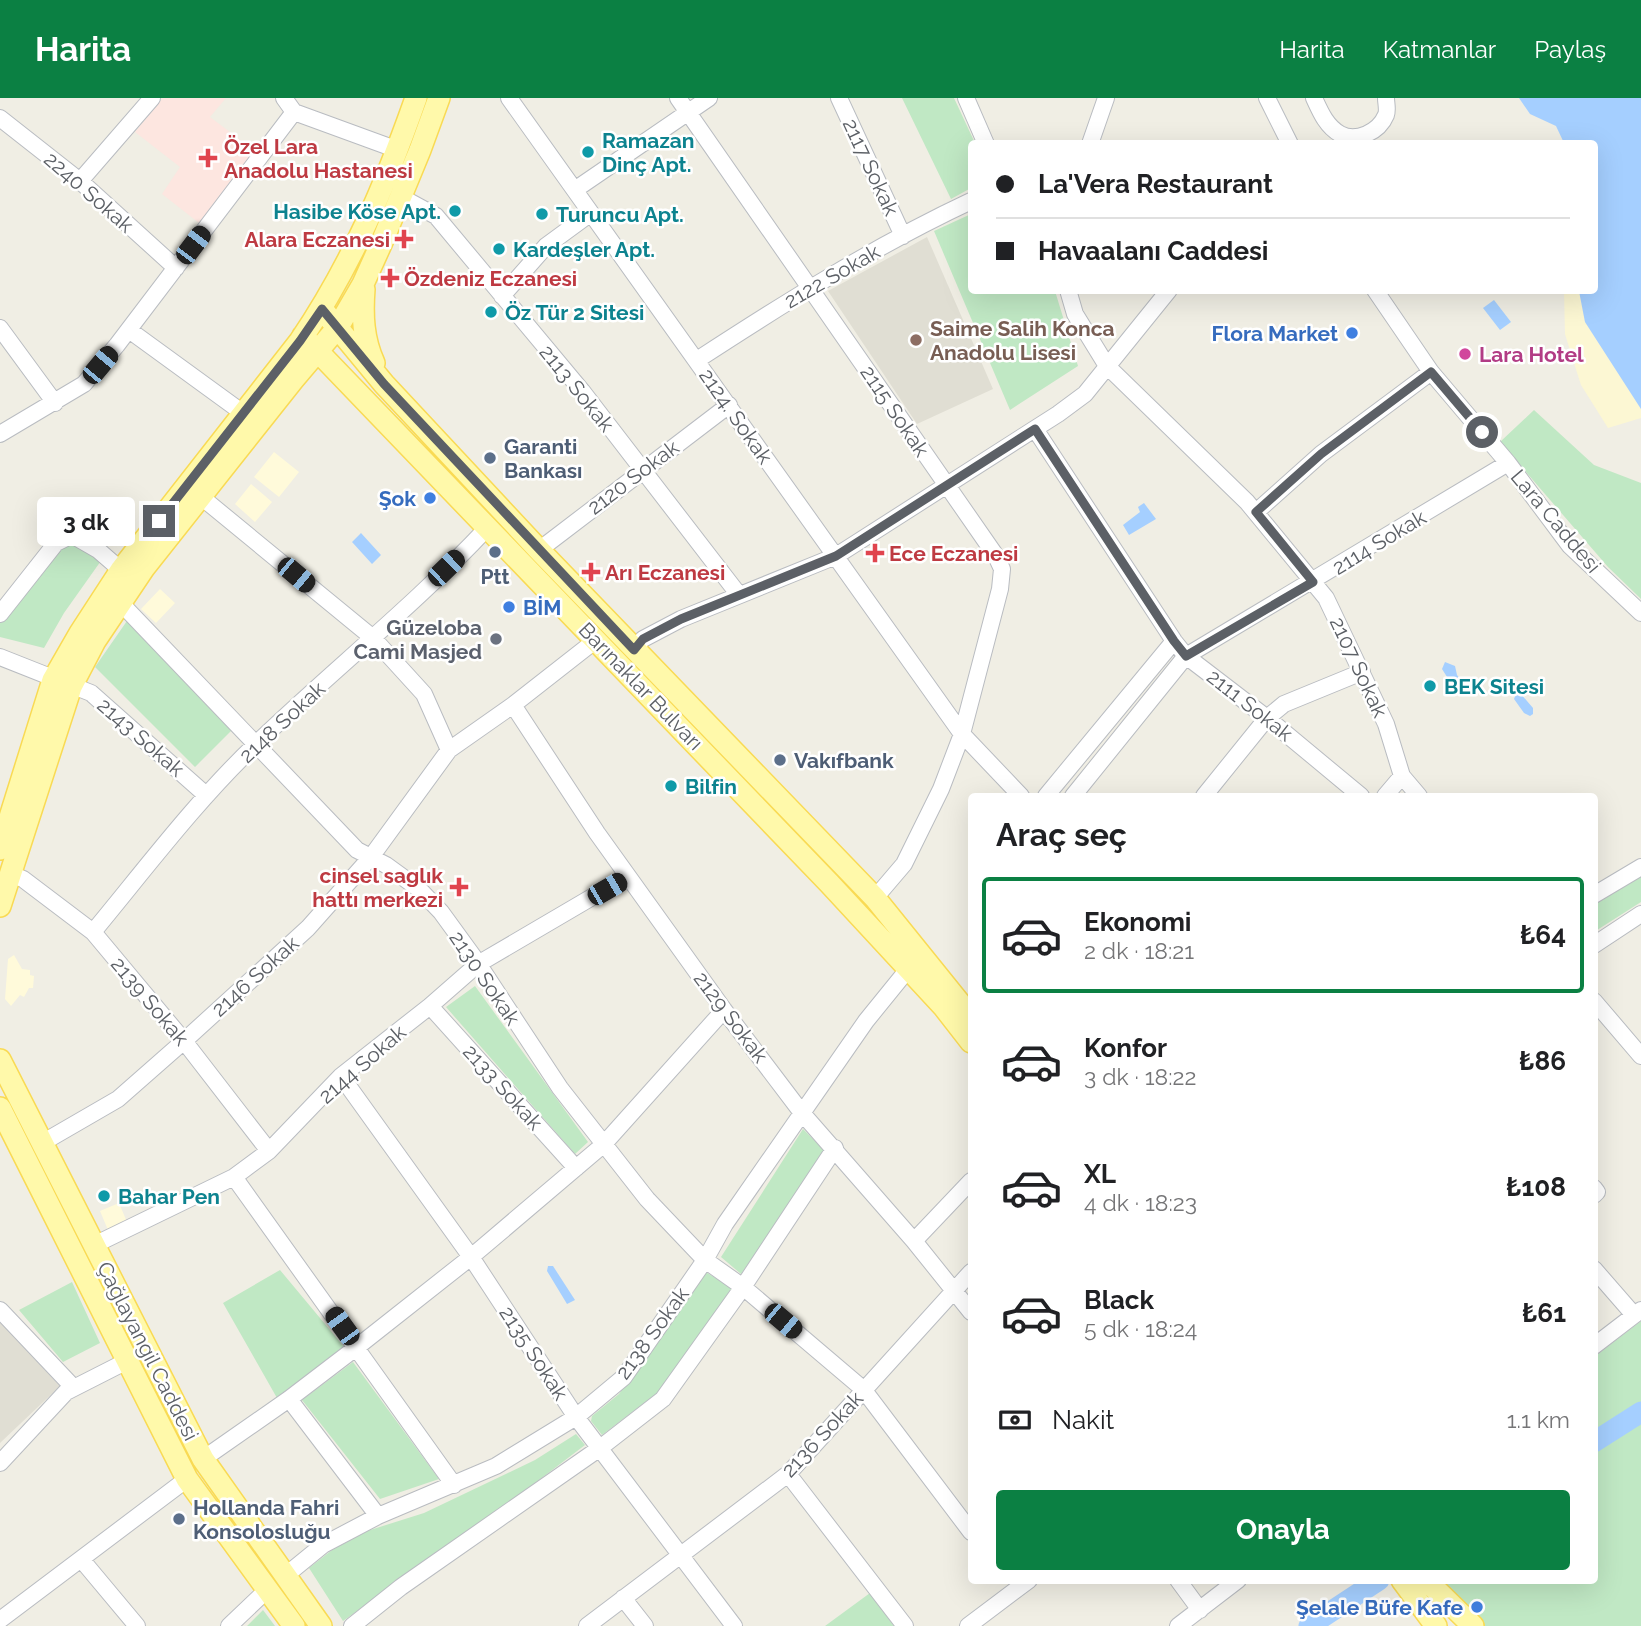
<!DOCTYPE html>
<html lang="tr">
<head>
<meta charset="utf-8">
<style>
  body { margin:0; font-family:Raleway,sans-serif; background:#f2f2f2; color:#202124; height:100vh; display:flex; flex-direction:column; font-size:26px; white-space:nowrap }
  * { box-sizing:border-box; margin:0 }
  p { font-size:23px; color:#757577 }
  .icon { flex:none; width:38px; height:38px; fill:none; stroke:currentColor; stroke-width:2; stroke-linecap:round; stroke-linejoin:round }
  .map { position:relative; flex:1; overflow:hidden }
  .panel { position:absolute; left:968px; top:695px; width:630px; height:791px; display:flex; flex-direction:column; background:#fff; border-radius:7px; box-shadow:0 7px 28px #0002 }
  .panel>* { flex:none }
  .banner { position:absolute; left:968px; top:42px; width:630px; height:154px; border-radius:7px; box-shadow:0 7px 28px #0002; display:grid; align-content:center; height:154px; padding:0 28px; background:#fff }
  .end { position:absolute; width:32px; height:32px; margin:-16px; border:9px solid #5c6066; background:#fff; box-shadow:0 0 0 4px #fff }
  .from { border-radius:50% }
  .bubble { position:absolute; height:49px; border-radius:7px; background:#fff; box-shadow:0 7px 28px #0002; font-size:23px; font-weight:700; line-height:49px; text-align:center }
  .car { position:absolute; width:21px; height:42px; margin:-21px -10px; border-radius:9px; box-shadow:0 0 5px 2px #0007; background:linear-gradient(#222 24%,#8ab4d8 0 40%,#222 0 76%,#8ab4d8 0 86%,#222 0) }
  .banner b { display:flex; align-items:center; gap:24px; height:66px; font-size:26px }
  .banner b+b { border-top:2px solid #e0e0e0 }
  .banner i { width:18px; height:18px; background:#202124 }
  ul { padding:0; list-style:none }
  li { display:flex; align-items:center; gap:21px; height:116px; margin:0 14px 10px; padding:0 14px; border:4px solid transparent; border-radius:7px }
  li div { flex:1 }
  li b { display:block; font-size:26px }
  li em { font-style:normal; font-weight:700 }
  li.selected { border-color:#0b8043 }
  li>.icon { width:63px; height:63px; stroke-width:1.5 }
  h2 { padding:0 28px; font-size:32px; line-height:84px }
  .pay { display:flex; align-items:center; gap:18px; height:77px; padding:0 28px; font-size:26px }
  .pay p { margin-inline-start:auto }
  .button { display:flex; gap:14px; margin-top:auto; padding:14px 28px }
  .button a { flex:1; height:80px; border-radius:7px; background:#0b8043; color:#fff; font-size:28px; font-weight:700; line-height:80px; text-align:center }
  header { display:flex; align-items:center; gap:42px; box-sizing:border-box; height:98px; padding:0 35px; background:#0b8043; color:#fff }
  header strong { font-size:33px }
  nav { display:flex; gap:38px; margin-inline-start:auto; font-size:24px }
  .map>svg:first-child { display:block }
</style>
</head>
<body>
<header>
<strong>Harita</strong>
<nav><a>Harita</a><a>Katmanlar</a><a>Paylaş</a></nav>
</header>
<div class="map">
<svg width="1641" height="1528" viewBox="0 0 1641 1528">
  <rect width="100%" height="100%" fill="#f0eee4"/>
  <path fill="#fffada" d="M274,354L299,374L279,399L254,379Z
    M251,386L272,404L255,424L235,406Z
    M160,491L175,505L156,525L141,511Z
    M14,857L22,871L30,872V877L34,878L33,890H29L24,899L20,897L11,908L5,901L8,861Z
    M119,1105L127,1124L108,1132L100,1113Z"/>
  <path fill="#e0ded3" d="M927,139L993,291L917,326L828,193Z
    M0,1223L60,1288L0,1345Z"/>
  <path fill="#fde6e0" d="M163,0H226L210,19L254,52L199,125L162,96L180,69L135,34Z"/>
  <path fill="#c0e8c4" d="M902,0H954L975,45L971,46V90L951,101Z
    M971,116V192L1055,193L1078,268L1010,312L934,133Z
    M1534,312L1594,367L1641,385V501L1608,469L1500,344Z
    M74,442L103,460L64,515L44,550L0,539V525L65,445Z
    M129,520L234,630L195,669L95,569Z
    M1641,778V804L1594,834V807Z
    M475,888L588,1044L575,1056L446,909Z
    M803,1031L826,1054L741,1176L721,1159Z
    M280,1172L345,1250L277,1300L223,1205Z
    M704,1173L732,1190L660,1293L602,1337L591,1323L592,1318L619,1296Z
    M72,1184L100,1245L63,1264L19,1212Z
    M1641,1223V1528H1485L1440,1482H1594V1259Z
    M353,1264L439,1381L380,1401L302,1302Z
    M576,1336L585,1347L501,1411L343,1523L309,1470L332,1452L367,1433L424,1415L535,1362Z
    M870,1495L894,1528H825Z
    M263,1512L275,1528H247Z"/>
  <path fill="#fcf7d3" d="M1564,193H1579L1585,224L1641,311V320L1608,330L1581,287L1573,262L1565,236Z"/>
  <path fill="#a5cfff" d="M1519,0H1641V311L1585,224L1579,193L1594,192V46L1564,45L1556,28L1530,16Z
    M1494,202L1511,224L1500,232L1483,210Z
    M1144,405L1156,421L1129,437L1123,427L1140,414L1138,409Z
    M361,435L381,457L372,466L352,444Z
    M1445,564L1455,568L1457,577L1463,585L1459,591L1454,590L1442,571Z
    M1520,595L1533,610V616L1530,618L1524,615L1514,601L1516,596Z
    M548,1168H553L575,1202L567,1206L547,1173Z"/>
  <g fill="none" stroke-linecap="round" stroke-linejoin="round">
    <path stroke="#a5cfff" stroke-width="21" d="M1594,1344L1641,1314
      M1309,1528L1379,1482"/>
    <defs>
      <path id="minor" d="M284,0L294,14L398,52
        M509,0L962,636L1021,698
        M678,0L996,458L1002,471L1000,491L962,636L941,691L904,766L875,800
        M839,0L903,138
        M966,0L986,46
        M1267,0L1290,46
        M1314,0C1320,13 1326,28 1340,36C1356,45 1379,34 1386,17C1388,12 1386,5 1386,0
        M0,20L80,83L176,170
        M1090,46L1106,0
        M80,83L152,0
        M576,91L709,0
        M401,99L436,118L582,293L739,497
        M1068,192L1075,216L1107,268L1247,404L1326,500L1386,626L1402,678L1419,698
        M1375,192L1431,274L1508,365L1570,448L1641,515
        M502,198L546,148L591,115
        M0,230L55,305
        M129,232L243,315
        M697,262C786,204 875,148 971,103
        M1035,331L1174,543L1186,558L1267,620L1361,698
        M0,336L84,286L117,247L294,14
        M194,393L373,540L424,596L449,652
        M1256,414L1321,356L1431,274
        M539,452L729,307
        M114,498L357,752L386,767L419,791L441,814L473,858L560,990L647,1101L705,1162L743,1189L863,1291L971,1434
        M0,516L56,445L72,437L98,452L121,472
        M634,552L643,541L681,521L836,458L1058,316L1085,296L1169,192
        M0,559L91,595L206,697
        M513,607L597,735L724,912L802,1015L914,1143L971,1214
        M1046,698L1174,543
        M1073,698L1186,558L1508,365
        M1204,698L1267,620L1284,606L1362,574
        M1385,698L1402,678
        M10,776L23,781L93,834L184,943L269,1053
        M1594,797L1641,769
        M93,834C146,770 197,702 257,645C333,572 415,507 487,430
        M1594,847L1641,816
        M1594,903L1641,958
        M430,908L576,1070
        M341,978L471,1159L576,1319L734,1528
        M42,1045L118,1001L184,943L308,830L371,759L449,652L513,607L596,542
        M234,1079L454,1387
        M1594,1090L1597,1094L1594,1097
        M914,1143L971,1083
        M94,1147L234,1079L269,1053L341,978L430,908L478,866L628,778
        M1594,1171L1634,1217
        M0,1212L74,1290
        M1594,1248L1641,1212
        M289,1301L378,1418
        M203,1361L289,1301L357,1249L471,1159L603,1047L724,912
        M0,1365L66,1294L127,1263
        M788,1376L905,1528
        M81,1461L137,1528
        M285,1478L323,1447L378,1418L496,1368L576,1319L624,1279L705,1162L725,1126L866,923L909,870
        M1178,1482L1200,1512
        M623,1500L645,1528
        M0,1522L187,1381
        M229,1528L268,1491
        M352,1528L401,1489L600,1350L663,1301L743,1189L835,1050
        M587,1528L788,1376L971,1174
        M968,1528L1029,1482
        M1178,1528L1238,1482"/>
      <path id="major" d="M364,191C362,217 363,241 374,265
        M322,211L384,286L539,452L875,800L971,919
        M303,238L829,785L943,908L971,944
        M0,751L53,582L80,535L121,472L300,243C352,166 385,88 416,0
        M0,808L71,589L95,543L144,470L293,282L338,229L363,186L382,144L420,52L439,0
        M0,962L203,1361L321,1528
        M0,1010L187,1381L294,1528
        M1402,1482L1436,1528
        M1426,1482L1473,1528"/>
    </defs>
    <use href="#minor" stroke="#b9bcc1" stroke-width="18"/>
    <use href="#major" stroke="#f9da54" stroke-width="24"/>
    <use href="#minor" stroke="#fff" stroke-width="16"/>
    <use href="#major" stroke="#fff9aa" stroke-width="21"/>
  </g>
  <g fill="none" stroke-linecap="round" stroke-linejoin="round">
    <path stroke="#5c6066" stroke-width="9" d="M159,423L300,243L322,211L384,286L634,552L643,541L681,521L836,458L1035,331L1174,543L1186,558L1313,484L1256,414L1321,356L1431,274L1482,334"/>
  </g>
  <g fill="#0f9aa8" stroke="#fff" stroke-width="2.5">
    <circle cx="588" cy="54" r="7"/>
    <circle cx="455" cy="113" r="7"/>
    <circle cx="542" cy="116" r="7"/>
    <circle cx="499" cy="151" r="7"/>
    <circle cx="491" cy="214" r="7"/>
    <circle cx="1430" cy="588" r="7"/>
    <circle cx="671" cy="688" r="7"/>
    <circle cx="104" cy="1098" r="7"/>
  </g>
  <g fill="#e0444e" stroke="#fff" stroke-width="2.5">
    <path d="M204.5 49.5h7v7h7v7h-7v7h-7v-7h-7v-7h7z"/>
    <path d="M400.5 130.5h7v7h7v7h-7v7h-7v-7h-7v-7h7z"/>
    <path d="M386.5 169.5h7v7h7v7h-7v7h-7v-7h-7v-7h7z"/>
    <path d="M871.5 444.5h7v7h7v7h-7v7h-7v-7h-7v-7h7z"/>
    <path d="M587.5 463.5h7v7h7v7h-7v7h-7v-7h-7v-7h7z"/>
    <path d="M455.5 778.5h7v7h7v7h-7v7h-7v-7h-7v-7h7z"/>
  </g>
  <g fill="#3f7fe0" stroke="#fff" stroke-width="2.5">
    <circle cx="1352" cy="235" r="7"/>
    <circle cx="430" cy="400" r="7"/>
    <circle cx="509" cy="509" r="7"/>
    <circle cx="1477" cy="1509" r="7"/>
  </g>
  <circle fill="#8d6e63" stroke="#fff" stroke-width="2.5" cx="916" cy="242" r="7"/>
  <circle fill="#d1479c" stroke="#fff" stroke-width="2.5" cx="1465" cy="256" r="7"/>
  <g fill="#5c6f8a" stroke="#fff" stroke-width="2.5">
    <circle cx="490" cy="360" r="7"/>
    <circle cx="495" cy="454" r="7"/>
    <circle cx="780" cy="662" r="7"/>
    <circle cx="179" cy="1421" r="7"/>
  </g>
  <circle fill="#6b7280" stroke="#fff" stroke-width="2.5" cx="496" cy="541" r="7"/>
  <g text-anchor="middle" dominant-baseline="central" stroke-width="5" stroke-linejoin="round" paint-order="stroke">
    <g font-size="21" font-weight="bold" fill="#0d838f" stroke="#fff" text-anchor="start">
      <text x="602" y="42">Ramazan<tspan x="602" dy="24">Dinç Apt.</tspan></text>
      <text x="441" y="113" text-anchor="end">Hasibe Köse Apt.</text>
      <text x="556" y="116">Turuncu Apt.</text>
      <text x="513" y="151">Kardeşler Apt.</text>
      <text x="505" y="214">Öz Tür 2 Sitesi</text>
      <text x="1444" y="588">BEK Sitesi</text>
      <text x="685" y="688">Bilfin</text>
      <text x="118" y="1098">Bahar Pen</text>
    </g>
    <g font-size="21" font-weight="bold" fill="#be3a42" stroke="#fff" text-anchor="start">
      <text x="224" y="48">Özel Lara<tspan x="224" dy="24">Anadolu Hastanesi</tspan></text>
      <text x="390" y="141" text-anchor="end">Alara Eczanesi</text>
      <text x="404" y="180">Özdeniz Eczanesi</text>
      <text x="889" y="455">Ece Eczanesi</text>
      <text x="605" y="474">Arı Eczanesi</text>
      <text x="443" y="777" text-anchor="end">cinsel saglık<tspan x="443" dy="24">hattı merkezi</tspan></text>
    </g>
    <g font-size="21" fill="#5c6066" stroke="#fff">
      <text transform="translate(871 69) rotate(65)">2117 Sokak</text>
      <text transform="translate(89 94) rotate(41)">2240 Sokak</text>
      <text transform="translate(832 178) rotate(-30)">2122 Sokak</text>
      <text transform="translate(577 290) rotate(51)">2113 Sokak</text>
      <text transform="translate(895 313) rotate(56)">2115 Sokak</text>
      <text transform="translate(736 318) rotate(55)">2124. Sokak</text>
      <text transform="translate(633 379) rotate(-37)">2120 Sokak</text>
      <text transform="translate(1556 423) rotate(50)">Lara Caddesi</text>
      <text transform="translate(1379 444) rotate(-31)">2114 Sokak</text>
      <text transform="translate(1359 569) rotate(65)">2107 Sokak</text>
      <text transform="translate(641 588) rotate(46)">Barınaklar Bulvarı</text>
      <text transform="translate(1250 607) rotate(38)">2111 Sokak</text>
      <text transform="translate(282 624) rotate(-43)">2148 Sokak</text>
      <text transform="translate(141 639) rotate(41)">2143 Sokak</text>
      <text transform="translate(255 878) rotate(-42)">2146 Sokak</text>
      <text transform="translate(485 880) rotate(56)">2130 Sokak</text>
      <text transform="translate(150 903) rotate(50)">2139 Sokak</text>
      <text transform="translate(731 919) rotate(53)">2129 Sokak</text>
      <text transform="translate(362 966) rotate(-41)">2144 Sokak</text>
      <text transform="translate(503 989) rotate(48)">2133 Sokak</text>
      <text transform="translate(652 1235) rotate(-54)">2138 Sokak</text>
      <text transform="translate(148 1253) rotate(63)">Çağlayangil Caddesi</text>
      <text transform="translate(534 1255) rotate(57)">2135 Sokak</text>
      <text transform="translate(822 1336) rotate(-47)">2136 Sokak</text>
    </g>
    <g font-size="21" font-weight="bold" fill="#785e54" stroke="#fff" text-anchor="start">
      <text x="930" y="230">Saime Salih Konca<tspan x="930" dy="24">Anadolu Lisesi</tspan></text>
    </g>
    <g font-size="21" font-weight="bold" fill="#366cbe" stroke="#fff" text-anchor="end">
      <text x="1338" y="235">Flora Market</text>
      <text x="416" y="400">Şok</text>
      <text x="523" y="509" text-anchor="start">BİM</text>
      <text x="1463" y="1509">Şelale Büfe Kafe</text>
    </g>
    <g font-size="21" font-weight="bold" fill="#b23c85" stroke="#fff" text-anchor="start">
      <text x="1479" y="256">Lara Hotel</text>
    </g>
    <g font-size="21" font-weight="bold" fill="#4e5e75" stroke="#fff" text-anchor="start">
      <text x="504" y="348">Garanti<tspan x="504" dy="24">Bankası</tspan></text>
      <text x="495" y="478" text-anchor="middle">Ptt</text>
      <text x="794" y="662">Vakıfbank</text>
      <text x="193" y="1409">Hollanda Fahri<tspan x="193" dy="24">Konsolosluğu</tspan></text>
    </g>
    <g font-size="21" font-weight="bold" fill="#5b616d" stroke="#fff" text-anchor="end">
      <text x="482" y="529">Güzeloba<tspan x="482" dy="24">Cami Masjed</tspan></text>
    </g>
  </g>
</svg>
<i class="end from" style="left:1482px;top:334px"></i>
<i class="end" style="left:159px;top:423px"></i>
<div class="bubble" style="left:37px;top:399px;width:98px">3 dk</div>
<i class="car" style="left:193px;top:147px;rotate:37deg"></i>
<i class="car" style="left:100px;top:267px;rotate:40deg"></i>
<i class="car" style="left:446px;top:470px;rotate:46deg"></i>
<i class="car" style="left:296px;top:477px;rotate:130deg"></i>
<i class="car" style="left:607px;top:791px;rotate:60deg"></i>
<i class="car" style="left:783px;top:1223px;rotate:130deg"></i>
<i class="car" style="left:342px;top:1228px;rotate:324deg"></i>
<div class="banner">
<b><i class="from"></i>La'Vera Restaurant</b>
<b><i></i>Havaalanı Caddesi</b>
</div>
<section class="panel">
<h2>Araç seç</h2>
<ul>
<li class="selected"><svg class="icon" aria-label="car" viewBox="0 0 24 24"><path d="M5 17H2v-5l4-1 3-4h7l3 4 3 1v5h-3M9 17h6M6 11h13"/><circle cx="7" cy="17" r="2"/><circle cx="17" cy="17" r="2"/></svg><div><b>Ekonomi</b><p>2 dk · 18:21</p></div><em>₺64</em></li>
<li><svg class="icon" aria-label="car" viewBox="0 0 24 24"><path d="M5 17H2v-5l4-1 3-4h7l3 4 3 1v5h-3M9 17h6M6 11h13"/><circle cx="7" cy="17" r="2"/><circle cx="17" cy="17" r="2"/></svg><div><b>Konfor</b><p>3 dk · 18:22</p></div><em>₺86</em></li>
<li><svg class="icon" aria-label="car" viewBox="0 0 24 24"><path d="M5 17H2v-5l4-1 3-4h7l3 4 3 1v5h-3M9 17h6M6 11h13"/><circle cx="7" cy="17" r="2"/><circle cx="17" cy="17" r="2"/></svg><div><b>XL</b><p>4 dk · 18:23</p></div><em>₺108</em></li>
<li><svg class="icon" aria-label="car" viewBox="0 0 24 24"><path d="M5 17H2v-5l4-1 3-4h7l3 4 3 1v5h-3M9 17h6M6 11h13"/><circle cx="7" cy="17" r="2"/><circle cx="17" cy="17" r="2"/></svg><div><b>Black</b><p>5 dk · 18:24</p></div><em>₺61</em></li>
</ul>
<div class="pay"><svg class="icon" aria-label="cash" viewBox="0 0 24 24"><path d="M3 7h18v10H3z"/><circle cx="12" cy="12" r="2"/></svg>Nakit<p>1.1 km</p></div>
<div class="button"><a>Onayla</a></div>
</section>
</div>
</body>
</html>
